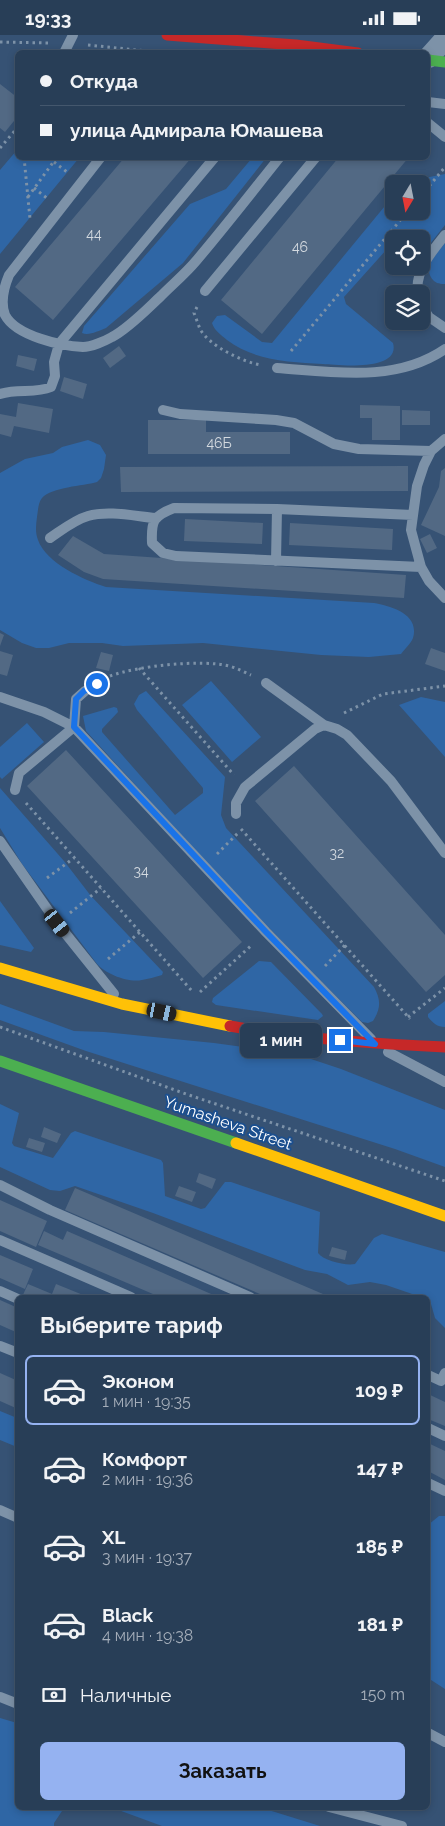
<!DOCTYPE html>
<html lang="ru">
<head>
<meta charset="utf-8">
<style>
  body { margin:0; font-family:Raleway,sans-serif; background:#344961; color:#f1f3f6; height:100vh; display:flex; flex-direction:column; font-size:19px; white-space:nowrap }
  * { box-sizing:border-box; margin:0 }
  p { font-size:16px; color:#a5aeba }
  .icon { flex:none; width:28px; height:28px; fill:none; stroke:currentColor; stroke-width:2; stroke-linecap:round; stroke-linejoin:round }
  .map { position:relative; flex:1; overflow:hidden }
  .sheet { position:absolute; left:15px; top:1260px; width:415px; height:515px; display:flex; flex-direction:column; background:#283e57; border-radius:8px; box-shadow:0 2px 8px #0003,0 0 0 1px #44576d }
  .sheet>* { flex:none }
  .top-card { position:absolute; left:15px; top:15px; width:415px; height:110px; border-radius:8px; box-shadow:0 2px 8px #0003,0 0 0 1px #44576d; display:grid; align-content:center; height:110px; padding:0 25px; background:#283e57 }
  .needle { width:32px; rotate:190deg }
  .controls { position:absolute; left:385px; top:140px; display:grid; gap:10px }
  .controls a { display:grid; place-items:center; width:45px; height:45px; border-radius:8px; background:#283e57; box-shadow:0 2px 8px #0003,0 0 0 1px #44576d; font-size:25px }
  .end { position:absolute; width:22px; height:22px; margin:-11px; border:6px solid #1a73e8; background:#fff; box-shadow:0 0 0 2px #fff }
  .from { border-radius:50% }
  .bubble { position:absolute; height:35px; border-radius:8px; background:#283e57; box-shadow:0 2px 8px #0003,0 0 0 1px #44576d; font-size:16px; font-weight:700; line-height:35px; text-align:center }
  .car { position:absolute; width:15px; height:30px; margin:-15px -8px; border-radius:6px; box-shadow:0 0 4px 1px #0007; background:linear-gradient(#222 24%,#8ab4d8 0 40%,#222 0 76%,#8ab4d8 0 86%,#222 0) }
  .top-card b { display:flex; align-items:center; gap:18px; height:48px; font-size:19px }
  .top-card b+b { border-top:1px solid #44576d }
  .top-card i { width:12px; height:12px; background:#f1f3f6 }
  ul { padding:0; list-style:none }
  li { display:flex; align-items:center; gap:15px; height:70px; margin:0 10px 8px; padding:0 15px; border:2px solid transparent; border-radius:8px }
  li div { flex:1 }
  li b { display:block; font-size:19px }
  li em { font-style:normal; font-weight:700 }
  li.active { border-color:#95b2f1 }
  li>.icon { width:45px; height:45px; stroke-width:1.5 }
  h2 { padding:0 25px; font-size:22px; line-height:60px }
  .pay { display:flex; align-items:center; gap:12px; height:55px; padding:0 25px; font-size:19px }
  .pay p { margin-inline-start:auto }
  .action { display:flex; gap:10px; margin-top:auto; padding:10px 25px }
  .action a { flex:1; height:58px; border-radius:8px; background:#95b2f1; color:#111; font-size:20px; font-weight:700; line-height:58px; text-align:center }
  .status { display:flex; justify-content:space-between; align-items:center; height:35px; padding:0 25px; background:#283e57; direction:ltr }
  .status svg { height:14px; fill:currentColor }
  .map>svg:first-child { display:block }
</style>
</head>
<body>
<div class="status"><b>19:33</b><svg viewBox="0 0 49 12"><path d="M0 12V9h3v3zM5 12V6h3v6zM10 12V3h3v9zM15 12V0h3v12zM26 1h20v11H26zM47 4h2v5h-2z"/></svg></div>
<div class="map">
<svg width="445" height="1791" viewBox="0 0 445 1791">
  <rect width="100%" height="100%" fill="#365274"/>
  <path fill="#2f66a5" d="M17,115L18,122L79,123L0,219V135Z
    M252,123H266L183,228L106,293C98,296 89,301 82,298L84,291L190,169L226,154Z
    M445,139V190L422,219L421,204H394V214H387L344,262L346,269L393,308C401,337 338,330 323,329C289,327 255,326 227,305C221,300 214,295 212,288L217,281L225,280L262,307L272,308L394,160V176H421V149H403L404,147Z
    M445,208V249C440,249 438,249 434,246C421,234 437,218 445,208Z
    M88,405L100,410L106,420L104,434L101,443L97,447C83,451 52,452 42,463C38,468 38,476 37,482C36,490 35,497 38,505C46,528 84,545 106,552L374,568C391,571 420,579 413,603C411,608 405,614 401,619L369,622L321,620L203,608L123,611L102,608H69L49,613H36L22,608L0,595V438L25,424L53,418L62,412Z
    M211,646L261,702L232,727L182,670Z
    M146,656L225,742L221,780L226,793L374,952C381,965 381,973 373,986L368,988L362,987C267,893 176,795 86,696L83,681L114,672L117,673L118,677L102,694V697L175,780L203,758V753L137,675L134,669L139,660Z
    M421,662L445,667V722L399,670Z
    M27,688L44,707L2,744L0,742V712Z
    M0,753L64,826L91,861L163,937L162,940C155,942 148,944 142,945C128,948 106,939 97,929L22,829L0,793Z
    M0,866L34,913L31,917L0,910Z
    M259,926L271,927L322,979L323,981L318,985L216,970L212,967L213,963Z
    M445,966V992C437,992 433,988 428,982V979Z
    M0,969L74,996L104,997L214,1008L296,1019L341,1034L445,1075V1132L395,1114L86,1016L0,985Z
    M0,1069L19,1078L12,1108L14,1111L53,1123L71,1098L75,1096L161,1125L163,1128L165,1161L201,1174L205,1173L225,1147H231L320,1177L318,1218C324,1226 346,1231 355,1229L374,1203L382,1199L445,1217V1293L435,1283L431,1269L428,1267V1262H421L386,1250L370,1247L348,1250L327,1239L305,1235L153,1178L75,1151L60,1156L50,1155L0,1132Z
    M0,1376L17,1383V1412L0,1405Z
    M439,1481H445V1654L428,1643V1490Z
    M0,1683L17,1688L18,1772L64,1773L54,1788V1791H0Z
    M113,1773H262L320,1791H162Z"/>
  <path fill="#526984" d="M0,49L18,63V81L5,97L0,93Z
    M125,122H192L53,285L15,252Z
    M339,122H409L262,299L221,265Z
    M119,311L126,321L110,333L103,323Z
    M18,320L37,324L34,336L16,331Z
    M64,342L87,349L83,364L60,356Z
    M18,368L53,374L49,398L14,391L11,402L0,399V379L16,382Z
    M360,370L400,371V405H372V383H360Z
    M402,375L430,376V390H402Z
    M148,385H206V397H290V419H148Z
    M408,431V456L121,457L120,432Z
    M445,433V501L421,490L439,452L441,436Z
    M185,484L263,488L262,509L184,506Z
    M290,488L393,494L392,515L289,510Z
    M430,499L437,513L427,518L420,504Z
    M73,501L104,519L406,540L404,563L103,544L84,537L58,520Z
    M0,598L4,600L0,611Z
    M431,613L445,618V636L425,629Z
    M0,616L13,620L7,641L0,639Z
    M101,617L113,620L109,636L96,633Z
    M66,715L242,907L203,943L27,751Z
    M294,731L445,900V940L426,957L255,766Z
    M44,1092L61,1099L57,1108L41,1102Z
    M29,1103L45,1108L42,1117L26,1112Z
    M199,1138L216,1144L212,1154L196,1147Z
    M179,1151L196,1157L192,1167L175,1161Z
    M75,1153L330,1262H267L65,1175Z
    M0,1165L47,1186L36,1212L0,1196Z
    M44,1196L63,1205L67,1196L218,1262H160L38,1210Z
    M332,1212L347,1216L345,1225L329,1221Z
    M0,1220L33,1234L25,1254L0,1243Z
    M28,1249L52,1259L56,1249L88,1262H22Z
    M0,1265L18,1273V1298L0,1290Z
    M0,1338L18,1346V1374L0,1366Z
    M428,1359L445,1367V1391L428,1384Z
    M428,1408L445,1416V1445L428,1436Z"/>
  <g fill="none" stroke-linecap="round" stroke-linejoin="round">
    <path stroke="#7d92a8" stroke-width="3" stroke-dasharray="2.5 4" stroke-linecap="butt" d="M0,7L49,8
      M88,10L146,16
      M0,113L18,92
      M24,122L30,184
      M54,127L67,137
      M34,153L48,164
      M421,161L445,132
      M28,162L57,122
      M197,272L194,278C196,283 198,289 200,294C209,311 243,327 261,330
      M291,316L408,176
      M139,633L234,740
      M110,641C137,631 202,624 229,631C237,633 244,637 251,640
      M344,678L383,659L445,651
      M26,768L192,956
      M241,794L410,984
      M217,819L239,797
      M47,843L74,823
      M70,878L101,853
      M108,924L140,897
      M325,931L345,910
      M200,957L253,909
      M408,982L445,953
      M0,992L186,1059L445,1146"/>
    <path stroke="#7d92a8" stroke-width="10" d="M64,18L73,0
      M428,67L445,69
      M428,88L445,102
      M101,122L9,240C4,252 0,267 5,280C16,301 61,311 83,312C91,312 105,306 112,302C129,293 147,274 161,261C173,249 186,238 196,226C225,192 252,157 280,122
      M205,256L316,122
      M418,259C414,237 432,216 445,200
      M421,270L429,282L445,293
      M277,333C333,337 396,348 445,314
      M0,359C17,353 35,359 51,352L55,341L54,327L59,309L215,122
      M163,375L180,379L276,385L294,388L334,409L359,414L431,416
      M445,404L431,416L424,430L417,451L411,495L421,532L429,546L445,563
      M413,480L277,474L174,473C153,481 151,486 152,508L163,518L176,521L421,532
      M50,503C62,495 74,485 88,481C108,475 134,481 155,483
      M276,526L277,474
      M266,648L324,690
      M0,662L44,677L74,692L76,664L85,656L97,649
      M15,755L19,738L74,692L266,897L371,1004
      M236,779V768L245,752L315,694L324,690L337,694L347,700L391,746L445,818
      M0,806L57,888L114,959
      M388,1017L445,1047
      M0,1150L50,1175L250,1262
      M0,1205L131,1262
      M0,1256L18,1264
      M0,1311L18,1318
      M428,1340L441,1346L445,1338
      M428,1393L445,1401
      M428,1448L445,1456
      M0,1475L18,1483
      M0,1662L18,1669
      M428,1698L445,1707
      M329,1772L402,1791"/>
    <path stroke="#7d92a8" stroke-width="21" d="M428,23L445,4"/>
    <path stroke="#4caf50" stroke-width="11" d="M428,25L445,27
      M0,1026L236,1108"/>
    <path stroke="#ffc107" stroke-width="11" d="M0,933L122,969L230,991
      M236,1108L445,1181"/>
    <path stroke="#c62828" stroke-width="11" d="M167,0L296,10L358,18
      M230,991C301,1004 373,1009 445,1012"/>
  </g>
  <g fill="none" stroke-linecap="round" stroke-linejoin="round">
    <path stroke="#1a73e8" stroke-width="6" d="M97,649L84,656L76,664L74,692L266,897L375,1009L340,1005"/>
  </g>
  <g text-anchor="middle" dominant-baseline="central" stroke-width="4" stroke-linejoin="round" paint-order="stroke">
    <g font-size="14" fill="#d4dae0">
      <text x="94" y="199">44</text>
      <text x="300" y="212">46</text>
      <text x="219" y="408">46Б</text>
      <text x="337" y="818">32</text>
      <text x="141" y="836">34</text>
    </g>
    <g font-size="16" fill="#fff" stroke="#1b4f8f">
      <text transform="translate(228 1088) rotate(19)">Yumasheva Street</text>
    </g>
  </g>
</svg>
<div class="controls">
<a><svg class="needle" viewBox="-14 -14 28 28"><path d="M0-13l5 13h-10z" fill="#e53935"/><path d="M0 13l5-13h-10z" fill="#a5aeba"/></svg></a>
<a><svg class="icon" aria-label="locate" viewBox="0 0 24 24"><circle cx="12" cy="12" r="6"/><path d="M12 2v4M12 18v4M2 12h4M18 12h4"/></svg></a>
<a><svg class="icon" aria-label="layers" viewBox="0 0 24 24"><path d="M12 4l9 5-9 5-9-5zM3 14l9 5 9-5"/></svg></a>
</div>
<i class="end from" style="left:97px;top:649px"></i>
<i class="end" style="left:340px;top:1005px"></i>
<div class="bubble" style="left:240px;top:988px;width:82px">1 мин</div>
<i class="car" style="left:57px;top:888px;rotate:142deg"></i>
<i class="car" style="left:162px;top:977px;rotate:102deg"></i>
<div class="top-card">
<b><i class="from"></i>Откуда</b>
<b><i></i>улица Адмирала Юмашева</b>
</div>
<section class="sheet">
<h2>Выберите тариф</h2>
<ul>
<li class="active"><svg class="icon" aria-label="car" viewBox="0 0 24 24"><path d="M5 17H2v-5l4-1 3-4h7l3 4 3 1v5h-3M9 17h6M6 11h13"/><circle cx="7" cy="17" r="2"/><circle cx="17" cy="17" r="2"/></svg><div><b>Эконом</b><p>1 мин · 19:35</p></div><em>109 ₽</em></li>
<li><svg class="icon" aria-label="car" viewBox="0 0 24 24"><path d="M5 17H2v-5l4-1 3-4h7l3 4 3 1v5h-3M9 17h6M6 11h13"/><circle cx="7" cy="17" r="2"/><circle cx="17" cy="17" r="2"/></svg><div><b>Комфорт</b><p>2 мин · 19:36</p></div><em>147 ₽</em></li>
<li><svg class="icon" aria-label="car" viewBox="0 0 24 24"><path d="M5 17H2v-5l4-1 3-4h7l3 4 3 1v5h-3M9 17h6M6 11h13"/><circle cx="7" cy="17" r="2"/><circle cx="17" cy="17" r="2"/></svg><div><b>XL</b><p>3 мин · 19:37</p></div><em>185 ₽</em></li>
<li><svg class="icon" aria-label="car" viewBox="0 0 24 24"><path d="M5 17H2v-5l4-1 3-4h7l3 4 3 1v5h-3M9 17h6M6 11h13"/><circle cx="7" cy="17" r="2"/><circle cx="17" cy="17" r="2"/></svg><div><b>Black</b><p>4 мин · 19:38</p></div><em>181 ₽</em></li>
</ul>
<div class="pay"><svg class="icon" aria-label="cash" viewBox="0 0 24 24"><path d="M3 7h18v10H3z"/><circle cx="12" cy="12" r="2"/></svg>Наличные<p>150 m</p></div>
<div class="action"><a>Заказать</a></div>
</section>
</div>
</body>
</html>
